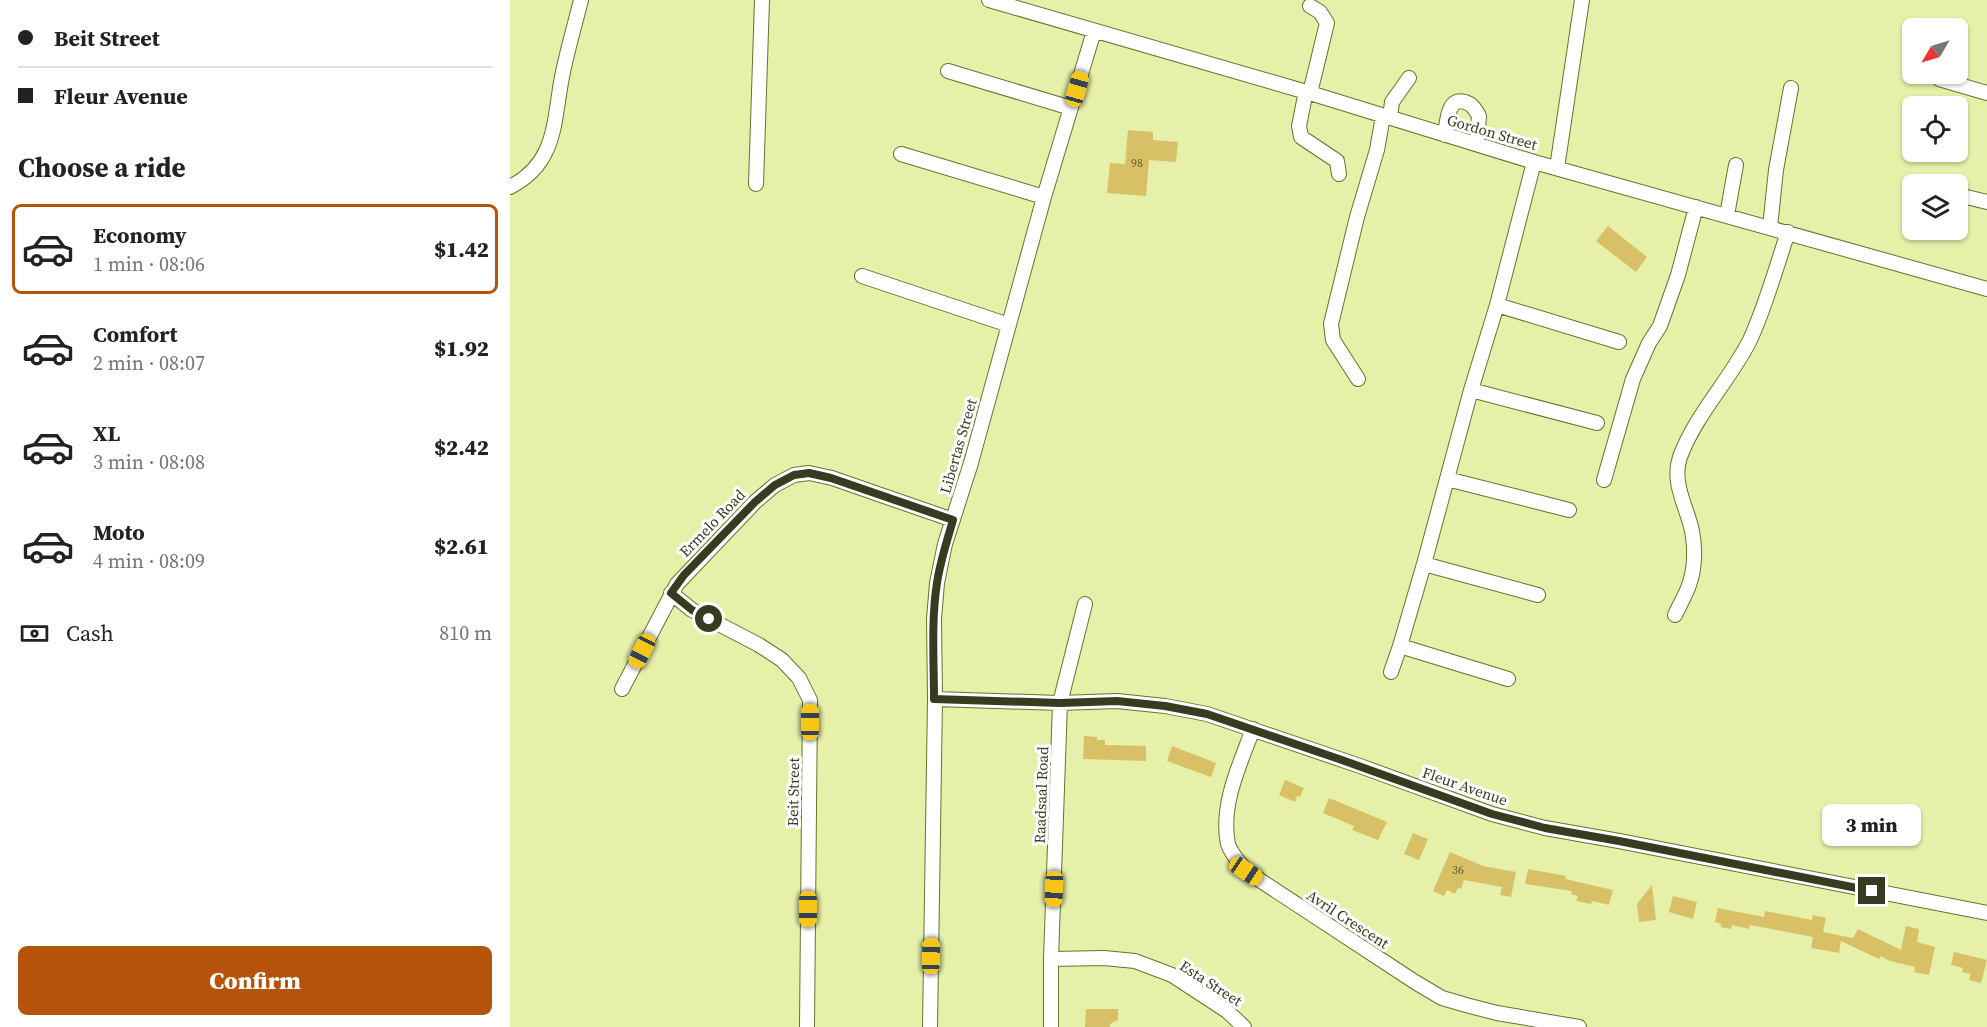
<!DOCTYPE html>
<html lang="en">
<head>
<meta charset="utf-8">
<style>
  body { margin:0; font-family:"Source Serif 4",serif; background:#f2f2f2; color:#222; height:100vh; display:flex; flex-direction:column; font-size:22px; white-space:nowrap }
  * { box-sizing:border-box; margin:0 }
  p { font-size:20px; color:#767676 }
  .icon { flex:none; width:33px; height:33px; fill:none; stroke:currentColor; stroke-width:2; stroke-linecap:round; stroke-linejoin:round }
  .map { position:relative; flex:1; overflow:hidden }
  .sheet { display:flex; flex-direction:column; background:#fff; width:510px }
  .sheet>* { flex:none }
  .banner { display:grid; align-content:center; height:132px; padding:0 18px; background:#fff }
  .needle { width:39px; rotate:232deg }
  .tools { position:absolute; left:1392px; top:18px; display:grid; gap:12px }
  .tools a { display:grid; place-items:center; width:66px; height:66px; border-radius:9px; background:#fff; box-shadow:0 2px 4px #0004; font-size:30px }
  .end { position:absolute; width:27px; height:27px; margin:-14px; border:8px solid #383b1f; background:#fff; box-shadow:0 0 0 3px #fff }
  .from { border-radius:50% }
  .bubble { position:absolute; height:42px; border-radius:9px; background:#fff; box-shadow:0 2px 4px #0004; font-size:20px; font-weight:800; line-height:42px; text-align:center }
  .car { position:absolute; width:18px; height:36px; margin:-18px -9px; border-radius:8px; box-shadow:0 0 4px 2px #0007; background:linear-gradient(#f5c518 24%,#345 0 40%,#f5c518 0 76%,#345 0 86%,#f5c518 0) }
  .banner b { display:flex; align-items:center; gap:21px; height:57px; font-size:22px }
  .banner b+b { border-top:2px solid #e0e0e0 }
  .banner i { width:15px; height:15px; background:#222 }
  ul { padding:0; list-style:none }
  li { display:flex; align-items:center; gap:18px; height:90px; margin:0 12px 9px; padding:0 6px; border:3px solid transparent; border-radius:9px }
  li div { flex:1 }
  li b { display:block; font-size:22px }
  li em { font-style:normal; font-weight:800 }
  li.current { border-color:#b45309 }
  li>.icon { width:54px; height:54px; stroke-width:1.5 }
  h2 { padding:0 18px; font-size:27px; line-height:72px }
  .pay { display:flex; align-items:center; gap:15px; height:66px; padding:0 18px; font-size:22px }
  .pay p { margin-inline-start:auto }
  .cta { display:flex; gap:12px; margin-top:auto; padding:12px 18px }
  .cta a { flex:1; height:69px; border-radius:9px; background:#b45309; color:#fff; font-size:24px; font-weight:800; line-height:69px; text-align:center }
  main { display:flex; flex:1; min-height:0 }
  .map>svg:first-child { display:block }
</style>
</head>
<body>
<main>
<section class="sheet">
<div class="banner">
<b><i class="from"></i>Beit Street</b>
<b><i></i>Fleur Avenue</b>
</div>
<h2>Choose a ride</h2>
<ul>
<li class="current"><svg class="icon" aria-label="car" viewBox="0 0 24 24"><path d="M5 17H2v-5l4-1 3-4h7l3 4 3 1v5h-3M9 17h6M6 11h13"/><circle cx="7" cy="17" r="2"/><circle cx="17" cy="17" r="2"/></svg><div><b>Economy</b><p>1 min · 08:06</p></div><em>$1.42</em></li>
<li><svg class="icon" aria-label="car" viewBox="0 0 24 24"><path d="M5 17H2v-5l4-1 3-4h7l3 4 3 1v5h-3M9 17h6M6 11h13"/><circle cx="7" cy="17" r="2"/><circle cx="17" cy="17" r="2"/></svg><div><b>Comfort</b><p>2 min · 08:07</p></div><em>$1.92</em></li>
<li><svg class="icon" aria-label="car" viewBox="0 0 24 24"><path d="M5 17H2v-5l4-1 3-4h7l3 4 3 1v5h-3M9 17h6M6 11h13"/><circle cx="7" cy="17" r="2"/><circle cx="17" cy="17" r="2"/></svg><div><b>XL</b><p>3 min · 08:08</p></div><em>$2.42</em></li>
<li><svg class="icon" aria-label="car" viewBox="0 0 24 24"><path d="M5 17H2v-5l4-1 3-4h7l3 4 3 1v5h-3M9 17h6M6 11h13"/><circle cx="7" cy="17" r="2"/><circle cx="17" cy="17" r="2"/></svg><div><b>Moto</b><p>4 min · 08:09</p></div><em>$2.61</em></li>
</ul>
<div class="pay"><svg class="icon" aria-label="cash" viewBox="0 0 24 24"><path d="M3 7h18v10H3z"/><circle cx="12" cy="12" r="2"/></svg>Cash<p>810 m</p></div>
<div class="cta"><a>Confirm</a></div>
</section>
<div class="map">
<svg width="1477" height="1027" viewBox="0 0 1477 1027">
  <rect width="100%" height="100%" fill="#e6f0a9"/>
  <path fill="#d8c066" d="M618,130L643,132V140L668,142L666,162L639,160L636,196L597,193L600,163L615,164Z
    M1098,226L1137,257L1126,272L1086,241Z
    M574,736L587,737V740H595V745L636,746V761L573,759Z
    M662,746L706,763L701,777L657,761Z
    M775,780L794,788L790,797L787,796L785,802L769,795Z
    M819,798L877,822L868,840L842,830L844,826L813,813Z
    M903,833L918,839L909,860L894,854Z
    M940,852L973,866L1006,872L1001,897L990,895L992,887L954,880L951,889L948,888L945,894L937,890L934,896L923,891Z
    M1018,869L1056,876L1055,879L1103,890L1099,905L1082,901L1081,904L1066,901L1068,896L1061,894L1062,891L1015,884Z
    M1142,885L1146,920L1129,922L1127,904Z
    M1163,896L1187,902L1183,919L1159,912Z
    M1208,908L1254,917L1255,911L1302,920L1303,915L1316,918L1313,932L1343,938L1348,929L1391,950L1396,926L1409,929L1407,942L1425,947L1419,975L1404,972L1405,967L1380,961L1371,956L1369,959L1331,941L1329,953L1301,948L1303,937L1240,925L1239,929L1222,925L1221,929L1211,927V924L1205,922Z
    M1444,952L1477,960L1471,983L1459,980L1461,974L1452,972L1453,968L1441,965Z
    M576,1009H608V1020L600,1024V1027H575Z"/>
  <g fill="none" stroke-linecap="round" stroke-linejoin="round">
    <defs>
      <path id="minor" d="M479,0L800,93L1024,162L1477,289
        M800,6L810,12L817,23L800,93
        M438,71L561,108
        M1429,79L1477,93
        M796,91L789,126L791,137L827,161L829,174
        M880,118L882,102L899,78
        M935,135C937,124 937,96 955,102C962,104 965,109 969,116L967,143
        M391,154L534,197
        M1047,168L1072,0
        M246,184L252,0
        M0,187C49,162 43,118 53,72C58,48 65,24 71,0
        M1448,195L1477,202
        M1217,215L1226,165
        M1260,227L1266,170L1281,88
        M352,276L499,325
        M987,305L1109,342
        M848,379L823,340L821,324L847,217L867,150L873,116
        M961,390L1087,423
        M937,479L1059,510
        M1094,480L1123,379L1139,343L1150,326L1168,275L1186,207
        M914,564L1028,595
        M161,593L182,610L249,645L272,660L289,678L300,700L297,1027
        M1165,615C1170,604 1177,593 1180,582C1186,564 1185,540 1180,523C1174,502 1162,480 1170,457C1186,414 1220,380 1240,340C1256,305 1266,268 1278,232
        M890,646L998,679
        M881,672L890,646L914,564L961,390L987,305L1024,162
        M112,689L167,584L245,502L265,485L284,475L299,473L322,478L443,520
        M425,699L550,703L607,701L655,706L697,714L850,766L982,814L1035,828L1109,841L1477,913
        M743,729C730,764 710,805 718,844C721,854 730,863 736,871L905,982L932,998L956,1005L987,1013L1069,1027
        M541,959L594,958L625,961L662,975L717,1011L734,1027
        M420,1027L425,699L424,619L427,583L435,544L461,463L534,197L584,31
        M541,1027V959L550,703L575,604"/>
    </defs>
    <use href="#minor" stroke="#6a712d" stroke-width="16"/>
    <use href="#minor" stroke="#fff" stroke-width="14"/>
  </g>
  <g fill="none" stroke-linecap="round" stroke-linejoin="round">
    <path stroke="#383b1f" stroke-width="8" d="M199,619L182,610L161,593L174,575L245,502L265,485L284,475L299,473L321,478L443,520C437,541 430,562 427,583C421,621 424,660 424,699L550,703L607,701L655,706L697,714L829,759L982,814L1035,828L1109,841L1362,891"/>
  </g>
  <g text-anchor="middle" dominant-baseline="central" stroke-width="6" stroke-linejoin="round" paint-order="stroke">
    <g font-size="12" fill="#605c31">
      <text x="627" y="163">98</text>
      <text x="948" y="870">36</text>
    </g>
    <g font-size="15" fill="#383b1f" stroke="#fff">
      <text transform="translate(982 132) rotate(16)">Gordon Street</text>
      <text transform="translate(448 446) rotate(-74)">Libertas Street</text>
      <text transform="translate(202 523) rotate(-46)">Ermelo Road</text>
      <text transform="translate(955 786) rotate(19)">Fleur Avenue</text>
      <text transform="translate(283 792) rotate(-89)">Beit Street</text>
      <text transform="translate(531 795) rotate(-88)">Raadsaal Road</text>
      <text transform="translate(838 919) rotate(33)">Avril Crescent</text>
      <text transform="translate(701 983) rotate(33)">Esta Street</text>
    </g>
  </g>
</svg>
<div class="tools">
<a><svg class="needle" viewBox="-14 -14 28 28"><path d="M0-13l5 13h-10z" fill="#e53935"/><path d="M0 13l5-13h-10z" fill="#767676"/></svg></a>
<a><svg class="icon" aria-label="locate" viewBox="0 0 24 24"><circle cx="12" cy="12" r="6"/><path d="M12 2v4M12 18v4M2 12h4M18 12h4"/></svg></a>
<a><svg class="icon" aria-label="layers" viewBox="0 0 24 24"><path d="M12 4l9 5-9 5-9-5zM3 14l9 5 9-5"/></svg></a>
</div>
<i class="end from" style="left:199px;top:619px"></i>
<i class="end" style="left:1362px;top:891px"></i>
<div class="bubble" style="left:1312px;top:804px;width:99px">3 min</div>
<i class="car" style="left:567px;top:89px;rotate:16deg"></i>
<i class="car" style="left:132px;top:651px;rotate:207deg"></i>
<i class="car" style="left:300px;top:722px;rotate:0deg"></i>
<i class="car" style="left:736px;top:871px;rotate:124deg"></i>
<i class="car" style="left:544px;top:889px;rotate:182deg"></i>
<i class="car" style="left:298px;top:909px;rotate:180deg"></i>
<i class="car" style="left:421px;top:956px;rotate:1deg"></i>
</div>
</main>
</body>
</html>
